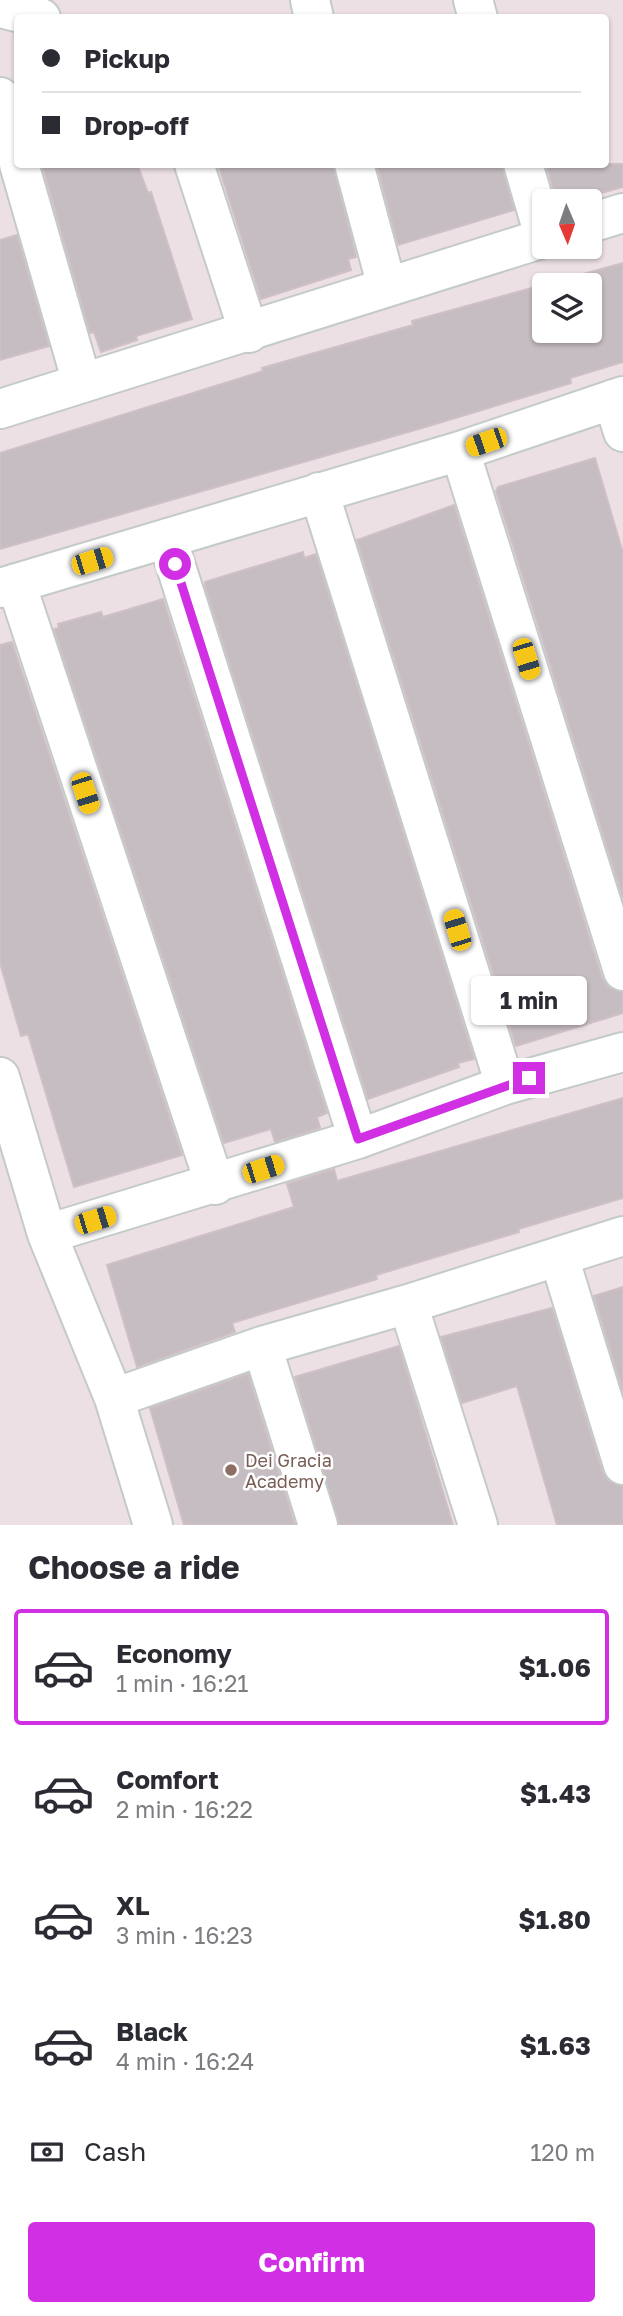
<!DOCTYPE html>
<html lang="en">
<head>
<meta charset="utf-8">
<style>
  body { margin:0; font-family:"Golos Text",sans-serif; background:#f7f7f7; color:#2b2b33; height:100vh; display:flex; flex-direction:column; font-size:26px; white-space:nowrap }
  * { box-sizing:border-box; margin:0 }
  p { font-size:23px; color:#7c7c81 }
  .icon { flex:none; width:38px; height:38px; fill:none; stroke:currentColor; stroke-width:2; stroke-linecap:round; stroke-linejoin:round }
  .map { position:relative; height:1525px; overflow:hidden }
  .drawer { display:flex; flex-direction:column; background:#fff; flex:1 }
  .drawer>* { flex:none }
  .guide { position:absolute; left:14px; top:14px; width:595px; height:154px; border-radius:7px; box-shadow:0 2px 5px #0004; display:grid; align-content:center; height:154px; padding:0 28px; background:#fff }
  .needle { width:46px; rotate:178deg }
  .buttons { position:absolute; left:532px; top:189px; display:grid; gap:14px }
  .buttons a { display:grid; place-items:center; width:70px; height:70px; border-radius:7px; background:#fff; box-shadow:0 2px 5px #0004; font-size:35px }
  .end { position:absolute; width:32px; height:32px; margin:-16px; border:9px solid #d02fe3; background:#fff; box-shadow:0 0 0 4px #fff }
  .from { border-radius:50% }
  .bubble { position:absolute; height:49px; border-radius:7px; background:#fff; box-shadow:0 2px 5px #0004; font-size:23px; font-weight:700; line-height:49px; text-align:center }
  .car { position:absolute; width:21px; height:42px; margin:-21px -10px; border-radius:9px; box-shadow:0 0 5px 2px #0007; background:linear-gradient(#f5c518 24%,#345 0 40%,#f5c518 0 76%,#345 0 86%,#f5c518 0) }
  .guide b { display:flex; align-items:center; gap:24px; height:66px; font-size:26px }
  .guide b+b { border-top:2px solid #e1e1e2 }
  .guide i { width:18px; height:18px; background:#2b2b33 }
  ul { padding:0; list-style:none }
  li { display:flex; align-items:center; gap:21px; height:116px; margin:0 14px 10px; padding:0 14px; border:4px solid transparent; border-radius:7px }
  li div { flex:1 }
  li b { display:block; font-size:26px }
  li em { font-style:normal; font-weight:700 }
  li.active { border-color:#d02fe3 }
  li>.icon { width:63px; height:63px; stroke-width:1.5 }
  h2 { padding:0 28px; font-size:32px; line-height:84px }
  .pay { display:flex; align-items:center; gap:18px; height:77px; padding:0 28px; font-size:26px }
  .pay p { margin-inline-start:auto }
  .cta { display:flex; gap:14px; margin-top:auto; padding:14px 28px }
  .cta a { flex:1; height:80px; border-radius:7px; background:#d02fe3; color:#fff; font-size:28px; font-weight:700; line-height:80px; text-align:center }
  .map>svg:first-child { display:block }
</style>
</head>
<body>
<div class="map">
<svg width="623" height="1525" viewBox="0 0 623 1525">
  <rect width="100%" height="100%" fill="#ece0e5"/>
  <path fill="#c6bdc2" stroke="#d0bfc7" stroke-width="2" fill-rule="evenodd" d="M42,164H137L148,193L151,192L192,319L136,336L137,340L101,352L94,332L90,333Z
    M218,164H333L356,257L348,259L351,270L261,299Z
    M377,164H502L514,210L398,245Z
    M546,164H623V187L572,201H557Z
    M17,235L49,346L0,360V240Z
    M623,263V362L570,378L571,383L422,428L0,549V453L263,371L262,368L413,325L412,321ZM544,285H590V331H544Z
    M595,458L623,553V898L496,491L498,487Z
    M454,505L602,978L609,987L623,992V1013L516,1046L357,540Z
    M303,552L304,558L316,554L474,1059L458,1063L459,1067L368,1099L205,586V582Z
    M163,599L327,1113L317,1117L320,1128L275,1142L271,1129L224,1143L54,629L59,628L58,624L101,612L103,617Z
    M12,642L182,1155L74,1187L28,1034L21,1036L0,963V645Z
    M623,1098V1198L518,1229L519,1232L376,1275L377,1279L232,1323L235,1332L137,1367L107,1265L294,1207L287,1184L334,1169L337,1181Z
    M623,1287V1391L594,1296Z
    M552,1308L602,1471L609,1481L623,1486V1525H557L517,1386L462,1403L441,1337Z
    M399,1346L453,1525H339L295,1377Z
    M248,1374L295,1525H184L150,1408Z"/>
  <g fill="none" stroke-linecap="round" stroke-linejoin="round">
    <defs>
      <path id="street" d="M310,0L314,18
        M473,0L478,18
        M0,8L41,18
        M0,97L18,158
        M19,164L82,383
        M194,164L249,333
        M354,164L387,287
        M523,164L544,236
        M590,223L623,213
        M613,399L623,432
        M0,409L544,238
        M460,451L623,971
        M319,492L505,1085
        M167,538L358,1139
        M16,583L215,1185
        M0,588L460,451L623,396
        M0,1077L47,1234L114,1398L153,1525
        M47,1234L358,1139L505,1085L623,1052
        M559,1257L623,1465
        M408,1304L478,1525
        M262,1346L318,1525
        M114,1398L262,1346L408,1304L623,1236"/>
    </defs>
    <use href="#street" stroke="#c4cbc7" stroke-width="42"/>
    <use href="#street" stroke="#fff" stroke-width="38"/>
  </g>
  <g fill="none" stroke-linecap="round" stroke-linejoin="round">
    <path stroke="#d02fe3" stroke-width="9" d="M175,564L358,1139L529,1078"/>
  </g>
  <circle fill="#8d6e63" stroke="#fff" stroke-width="2.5" cx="231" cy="1470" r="7"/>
  <g text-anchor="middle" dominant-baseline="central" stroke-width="5" stroke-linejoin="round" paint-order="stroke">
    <g font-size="18" fill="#785e54" stroke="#fff" text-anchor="start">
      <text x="245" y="1460">Dei Gracia<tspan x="245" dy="21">Academy</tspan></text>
    </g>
  </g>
</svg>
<div class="buttons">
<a><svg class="needle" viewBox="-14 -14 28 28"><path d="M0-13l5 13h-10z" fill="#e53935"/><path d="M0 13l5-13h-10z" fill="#7c7c81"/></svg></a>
<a><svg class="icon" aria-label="layers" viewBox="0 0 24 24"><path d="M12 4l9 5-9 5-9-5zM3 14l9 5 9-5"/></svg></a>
</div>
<i class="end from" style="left:175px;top:564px"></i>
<i class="end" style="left:529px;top:1078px"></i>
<div class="bubble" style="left:471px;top:976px;width:116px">1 min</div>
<i class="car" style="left:486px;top:442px;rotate:251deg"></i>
<i class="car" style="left:92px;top:561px;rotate:73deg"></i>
<i class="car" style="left:526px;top:659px;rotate:163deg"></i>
<i class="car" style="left:85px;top:793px;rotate:162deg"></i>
<i class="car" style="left:457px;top:930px;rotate:343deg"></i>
<i class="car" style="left:263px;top:1169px;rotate:72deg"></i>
<i class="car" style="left:95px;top:1220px;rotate:73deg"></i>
<div class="guide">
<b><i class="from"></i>Pickup</b>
<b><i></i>Drop-off</b>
</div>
</div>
<section class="drawer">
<h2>Choose a ride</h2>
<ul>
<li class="active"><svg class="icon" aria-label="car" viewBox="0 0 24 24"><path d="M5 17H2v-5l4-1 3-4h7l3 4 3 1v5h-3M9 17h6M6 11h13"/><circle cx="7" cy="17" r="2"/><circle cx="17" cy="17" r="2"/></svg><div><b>Economy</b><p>1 min · 16:21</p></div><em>$1.06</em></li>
<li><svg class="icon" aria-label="car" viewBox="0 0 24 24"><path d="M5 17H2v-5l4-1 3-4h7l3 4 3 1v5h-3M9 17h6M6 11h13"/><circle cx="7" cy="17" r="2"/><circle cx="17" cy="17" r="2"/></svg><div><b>Comfort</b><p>2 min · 16:22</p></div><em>$1.43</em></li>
<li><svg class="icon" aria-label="car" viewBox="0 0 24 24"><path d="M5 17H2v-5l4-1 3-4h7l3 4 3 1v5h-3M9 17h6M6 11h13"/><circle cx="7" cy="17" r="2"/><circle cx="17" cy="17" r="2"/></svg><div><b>XL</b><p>3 min · 16:23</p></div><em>$1.80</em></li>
<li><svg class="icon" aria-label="car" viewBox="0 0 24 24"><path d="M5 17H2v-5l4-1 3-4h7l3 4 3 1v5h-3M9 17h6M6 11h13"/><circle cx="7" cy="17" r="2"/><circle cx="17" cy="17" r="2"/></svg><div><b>Black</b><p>4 min · 16:24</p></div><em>$1.63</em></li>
</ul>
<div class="pay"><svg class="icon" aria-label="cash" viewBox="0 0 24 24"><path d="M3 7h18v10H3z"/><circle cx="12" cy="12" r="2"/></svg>Cash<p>120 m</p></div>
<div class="cta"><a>Confirm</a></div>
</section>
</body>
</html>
